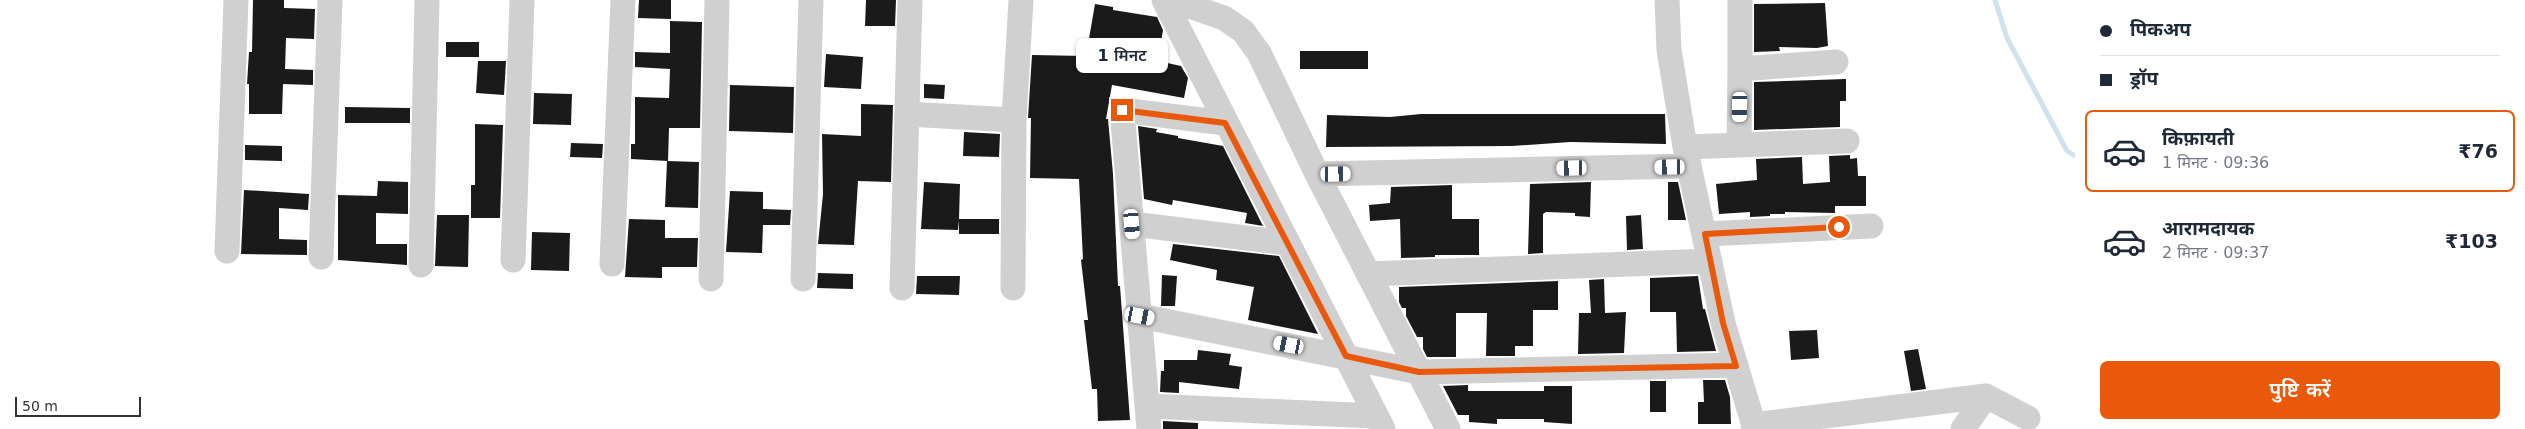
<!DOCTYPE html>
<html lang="hi">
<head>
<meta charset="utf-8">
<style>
  body { margin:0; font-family:"DejaVu Sans","Noto Sans Devanagari",sans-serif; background:#f2f2f3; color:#1f2937; height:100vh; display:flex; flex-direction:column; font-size:19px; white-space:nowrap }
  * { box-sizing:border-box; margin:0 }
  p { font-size:16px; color:#747a83 }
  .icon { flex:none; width:28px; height:28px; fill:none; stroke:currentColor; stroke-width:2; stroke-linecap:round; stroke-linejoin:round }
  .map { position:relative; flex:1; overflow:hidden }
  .panel { display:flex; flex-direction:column; background:#fff; width:450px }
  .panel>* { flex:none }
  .guide { display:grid; align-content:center; height:110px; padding:0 25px; background:#fff }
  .scale { position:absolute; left:15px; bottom:12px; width:126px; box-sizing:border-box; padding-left:5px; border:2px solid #333; border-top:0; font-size:14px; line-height:18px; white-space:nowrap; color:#333; -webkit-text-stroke:4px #fff; paint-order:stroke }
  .end { position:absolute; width:22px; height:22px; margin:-11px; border:6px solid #ea580c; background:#fff; box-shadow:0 0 0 2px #fff }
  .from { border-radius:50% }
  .bubble { position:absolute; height:35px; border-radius:8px; background:#fff; box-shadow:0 1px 4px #0004; font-size:16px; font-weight:600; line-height:35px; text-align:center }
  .car { position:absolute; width:15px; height:30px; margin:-15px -8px; border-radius:6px; box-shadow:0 0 4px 1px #0007; background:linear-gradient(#fff 24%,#345 0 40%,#fff 0 76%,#345 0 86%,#fff 0) }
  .guide b { display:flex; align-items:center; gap:18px; height:48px; font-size:19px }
  .guide b+b { border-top:1px solid #e0e1e3 }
  .guide i { width:12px; height:12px; background:#1f2937 }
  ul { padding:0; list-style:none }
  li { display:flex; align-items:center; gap:15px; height:82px; margin:0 10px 8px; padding:0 15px; border:2px solid transparent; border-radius:8px }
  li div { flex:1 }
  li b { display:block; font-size:19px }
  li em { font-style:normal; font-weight:600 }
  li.active { border-color:#ea580c }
  li>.icon { width:45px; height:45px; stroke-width:1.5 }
  .cta { display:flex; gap:10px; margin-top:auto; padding:10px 25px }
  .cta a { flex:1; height:58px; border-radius:8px; background:#ea580c; color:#fff; font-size:20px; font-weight:600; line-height:58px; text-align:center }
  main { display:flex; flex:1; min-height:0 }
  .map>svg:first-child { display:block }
</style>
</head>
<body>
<main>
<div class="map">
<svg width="2075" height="429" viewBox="0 0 2075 429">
  <rect width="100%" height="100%" fill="#fff"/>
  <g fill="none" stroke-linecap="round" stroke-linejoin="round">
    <path stroke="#cfe2ee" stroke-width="5" d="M1995,0L2007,38L2067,151L2075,156"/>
  </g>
  <path fill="#1a1a1a" d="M253,0H284V8L315,9L314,39L286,38L285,69L313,70V85L283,84L282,114H249V84H247L249,52H252Z
    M639,0H671V19L638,18Z
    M866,0H896L895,26H865Z
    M1825,3L1828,46L1817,48L1779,47L1780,51L1754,52V4Z
    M1095,4L1113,7V10L1157,17L1163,30L1158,61L1181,66L1188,78L1184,98L1112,85L1106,119H1108L1113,174L1118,286H1120L1130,420L1098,421L1097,389H1092L1084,320H1088L1081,260L1083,259L1079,179L1030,178L1031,118H1028L1032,55L1086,56Z
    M670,21L702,22L700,128H669L668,161L631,159V144H635V97L669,98L670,69L635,67V52L670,53Z
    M446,42H479V57H446Z
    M1300,51H1368V69H1300Z
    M826,54L863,57L861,89L824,87Z
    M478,61H506L504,95L476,93Z
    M1846,79V101H1840V127L1754,130V82Z
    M924,84L945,85L944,99L924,98Z
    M730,85L794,87L793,133L729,131Z
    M534,93L572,94L571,125L533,124Z
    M861,104L893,105L891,182L858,181L854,245L818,244L823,194L822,134L861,136Z
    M345,107L410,108V123H345Z
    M1421,114H1665L1666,144L1570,142L1512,146L1326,147L1327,115L1390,117Z
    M475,124L503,125L500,218H471V185H475Z
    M1138,126L1157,129L1156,132L1178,136V138L1223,146L1263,226L1245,223L1247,213L1173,200L1172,205L1144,199Z
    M964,132L1000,134L999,157L963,156Z
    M571,143L603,144L602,158L570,157Z
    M245,145L282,146V161L245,160Z
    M1850,155V159L1857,158L1858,176H1866V206H1835V213L1785,212V214H1770V216L1750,217V212L1719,214L1716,184L1757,180L1756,159L1802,157L1803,184L1830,182L1829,156Z
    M667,161L699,162L698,208L665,207Z
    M378,181L408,182V214L376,213V244H407V265L338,260V195L377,196Z
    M924,182L960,184L959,219H999V234H959V220L958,230L921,229Z
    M1591,182L1590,217L1575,216V213L1546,212L1543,214V253L1528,254L1530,184Z
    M1668,182H1678L1686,220H1668Z
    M1452,185V219H1479V255H1435V257L1401,258L1400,219L1370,221L1369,205L1390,203L1391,187Z
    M244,190L309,194L308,210L279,208V239L307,240V255L241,254Z
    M730,191L763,192V209L791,210L790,225H763L762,253L726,252Z
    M437,215H469L468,267L435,266Z
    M1641,215L1643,249L1627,250L1626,216Z
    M629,219L665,220V238H698L697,267H662V278L625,277Z
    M532,232L570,233L569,271L531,270Z
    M1173,244L1279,256L1318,334L1248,320L1254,287L1216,280L1217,270L1170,260Z
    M818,273L853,274V289L817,288Z
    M1162,275L1177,276L1175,306H1161Z
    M917,276H960L959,295L916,294Z
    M1698,276L1703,309H1705L1716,351L1677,352L1676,312H1650V278Z
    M1604,279L1605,313L1626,312L1624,353L1578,354L1579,313H1591L1589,280Z
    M1558,281V310H1533V346H1515V356H1486L1487,313H1456V357H1427L1423,349V337H1417L1406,316V308H1402L1399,302V287Z
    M1817,330L1819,358L1791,360L1789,331Z
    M1918,349L1926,389L1911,391L1904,351Z
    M1198,350L1231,354L1229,365L1242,367L1239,389L1179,382V393L1160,392L1161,371H1164V360H1197Z
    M1703,380H1725L1730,397L1731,424H1698V402H1704Z
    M1650,381H1666V412H1650Z
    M1468,385V391H1544V386H1572V424L1544,422V419H1497V424L1469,422V415H1458L1443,386Z
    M1163,421L1198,423V429H1163Z"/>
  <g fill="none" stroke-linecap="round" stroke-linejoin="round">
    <path stroke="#d0d0d0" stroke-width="25" d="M1164,0L1383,429
      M1172,0L1224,18L1243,31L1259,53L1317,174L1448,429
      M1667,0L1669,50L1685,147L1723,323L1755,429
      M1740,0V69
      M907,114L1014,120
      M1739,145L1740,69L1836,62
      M1685,147L1847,141
      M1317,174L1689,166
      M1132,224L1287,243
      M1705,234L1871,226
      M227,251L236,0
      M321,257L330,0
      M513,260L522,0
      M612,264L623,0
      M421,265L427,0
      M1368,274L1710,261
      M711,279L717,0
      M803,279L811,0
      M902,288L910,0
      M1013,288L1014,120L1021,0
      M1140,316L1419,372L1736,365
      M1147,406L1376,416
      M1753,425L1986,396L2028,418
      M1149,429L1122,110L1225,123
      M1963,429L1986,396"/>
  </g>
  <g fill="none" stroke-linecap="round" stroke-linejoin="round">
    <path stroke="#ea580c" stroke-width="6" d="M1122,110L1225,123L1346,356L1419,372L1736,366L1723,323L1705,234L1839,227"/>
  </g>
</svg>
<div class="scale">50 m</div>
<i class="end from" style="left:1839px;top:227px"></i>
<i class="end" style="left:1122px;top:110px"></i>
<div class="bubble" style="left:1076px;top:38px;width:92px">1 मिनट</div>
<i class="car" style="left:1740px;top:107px;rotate:181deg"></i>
<i class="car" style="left:1670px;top:167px;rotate:269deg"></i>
<i class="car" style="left:1572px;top:168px;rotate:269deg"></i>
<i class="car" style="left:1336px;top:174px;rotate:89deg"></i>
<i class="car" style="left:1132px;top:224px;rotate:175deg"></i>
<i class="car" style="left:1140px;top:316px;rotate:101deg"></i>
<i class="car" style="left:1289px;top:345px;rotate:281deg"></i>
</div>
<section class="panel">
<div class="guide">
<b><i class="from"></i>पिकअप</b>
<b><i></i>ड्रॉप</b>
</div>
<ul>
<li class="active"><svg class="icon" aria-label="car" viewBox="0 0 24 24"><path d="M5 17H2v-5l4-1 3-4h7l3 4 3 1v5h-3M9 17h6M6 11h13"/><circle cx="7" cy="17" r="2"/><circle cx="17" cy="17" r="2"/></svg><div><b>किफ़ायती</b><p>1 मिनट · 09:36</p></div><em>₹76</em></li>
<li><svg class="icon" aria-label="car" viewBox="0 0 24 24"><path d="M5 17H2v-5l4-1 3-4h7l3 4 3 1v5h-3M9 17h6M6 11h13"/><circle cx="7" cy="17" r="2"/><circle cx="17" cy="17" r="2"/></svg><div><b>आरामदायक</b><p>2 मिनट · 09:37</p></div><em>₹103</em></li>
</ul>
<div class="cta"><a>पुष्टि करें</a></div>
</section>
</main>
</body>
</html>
